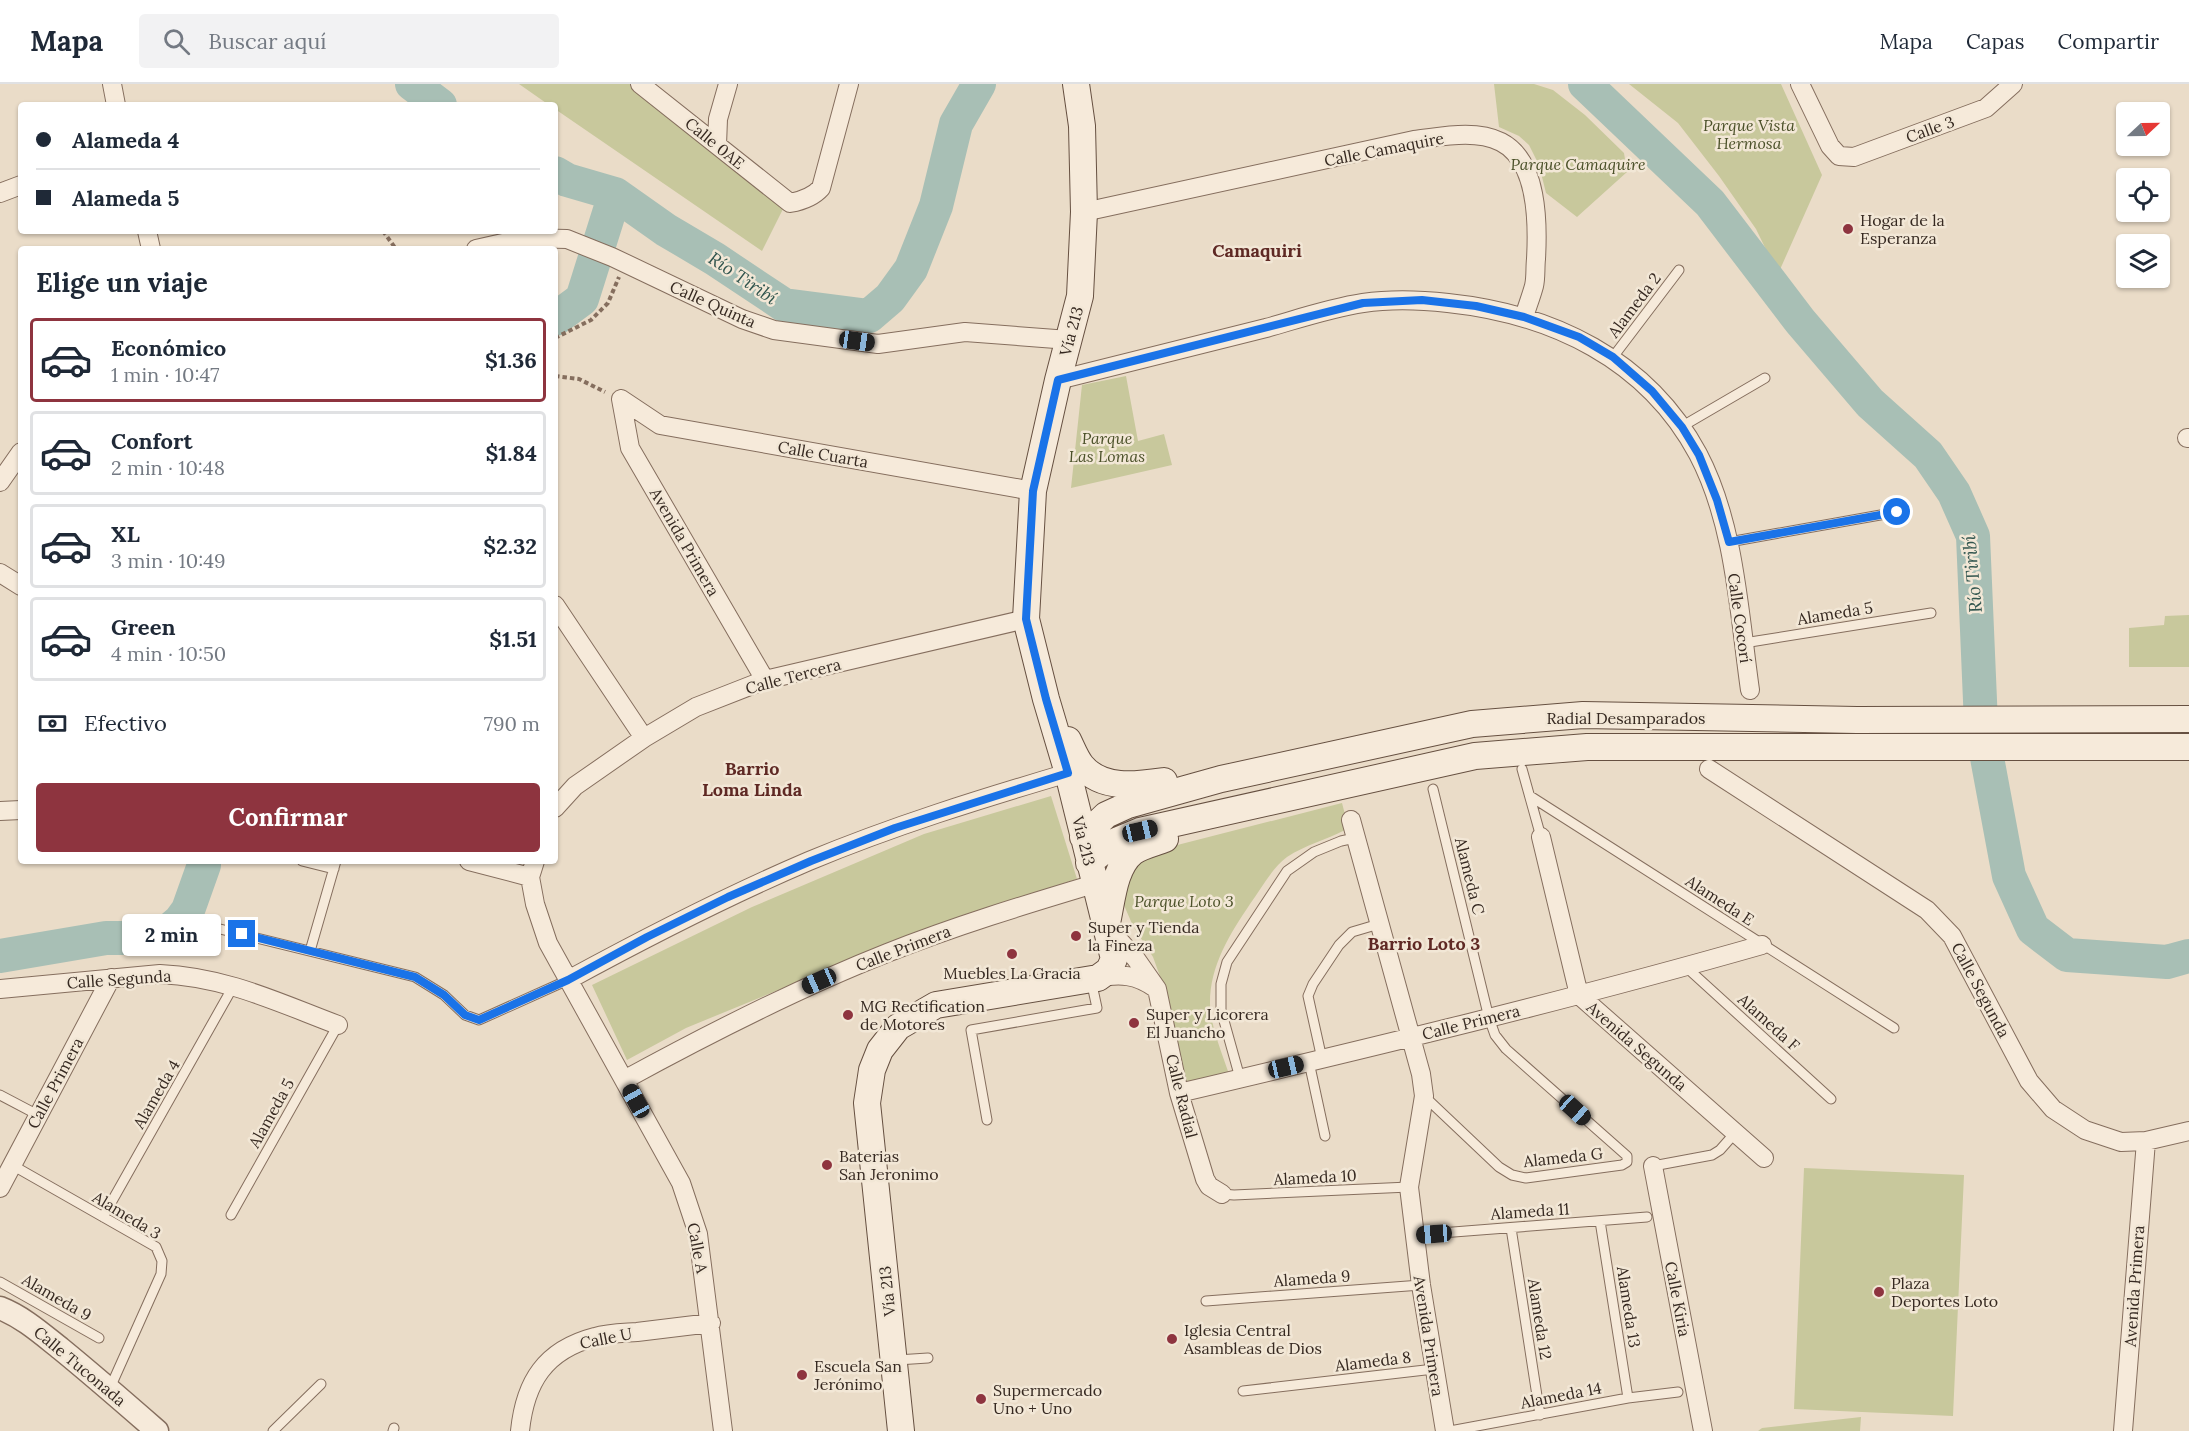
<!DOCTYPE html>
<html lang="es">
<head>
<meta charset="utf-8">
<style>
  body { margin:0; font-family:Lora,serif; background:#f2f2f3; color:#1f2937; height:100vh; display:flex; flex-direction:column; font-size:22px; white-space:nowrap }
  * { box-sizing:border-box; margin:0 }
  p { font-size:20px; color:#747a83 }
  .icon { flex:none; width:33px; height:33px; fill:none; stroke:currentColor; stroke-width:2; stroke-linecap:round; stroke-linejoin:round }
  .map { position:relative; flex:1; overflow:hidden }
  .drawer { position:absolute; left:18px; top:162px; width:540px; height:618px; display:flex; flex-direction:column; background:#fff; border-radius:6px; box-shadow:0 2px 4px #0004 }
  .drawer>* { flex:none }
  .banner { position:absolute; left:18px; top:18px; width:540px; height:132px; border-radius:6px; box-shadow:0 2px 4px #0004; display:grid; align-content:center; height:132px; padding:0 18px; background:#fff }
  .needle { width:39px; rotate:68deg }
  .tools { position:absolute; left:2116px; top:18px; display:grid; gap:12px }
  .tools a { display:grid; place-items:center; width:54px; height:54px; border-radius:6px; background:#fff; box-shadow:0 2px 4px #0004; font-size:30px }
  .end { position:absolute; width:27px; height:27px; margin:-14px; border:8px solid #1a73e8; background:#fff; box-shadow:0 0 0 3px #fff }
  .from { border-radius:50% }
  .bubble { position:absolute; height:42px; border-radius:6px; background:#fff; box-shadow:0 2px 4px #0004; font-size:20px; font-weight:700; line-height:42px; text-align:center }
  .car { position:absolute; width:18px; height:36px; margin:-18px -9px; border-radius:8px; box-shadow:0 0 4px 2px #0007; background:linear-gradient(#222 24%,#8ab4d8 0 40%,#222 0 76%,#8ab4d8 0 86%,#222 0) }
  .banner b { display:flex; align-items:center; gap:21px; height:57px; font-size:22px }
  .banner b+b { border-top:2px solid #e0e1e3 }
  .banner i { width:15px; height:15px; background:#1f2937 }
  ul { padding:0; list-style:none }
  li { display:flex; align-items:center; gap:18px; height:84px; margin:0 12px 9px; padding:0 6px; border:3px solid #e0e1e3; border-radius:6px }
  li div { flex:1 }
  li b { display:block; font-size:22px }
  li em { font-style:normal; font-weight:700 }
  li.on { border-color:#8e343f }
  li>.icon { width:54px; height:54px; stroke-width:1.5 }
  h2 { padding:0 18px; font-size:27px; line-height:72px }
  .pay { display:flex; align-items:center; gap:15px; height:66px; padding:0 18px; font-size:22px }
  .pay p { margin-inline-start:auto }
  .action { display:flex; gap:12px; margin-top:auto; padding:12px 18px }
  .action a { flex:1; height:69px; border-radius:6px; background:#8e343f; color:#fff; font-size:24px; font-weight:700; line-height:69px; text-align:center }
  header { display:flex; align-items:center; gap:36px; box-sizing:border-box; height:84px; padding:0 30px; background:#fff; border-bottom:2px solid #e0e1e3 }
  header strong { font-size:28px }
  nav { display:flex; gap:33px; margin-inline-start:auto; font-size:21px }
  .search { width:420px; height:54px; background:#f2f2f3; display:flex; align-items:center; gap:15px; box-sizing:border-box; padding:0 21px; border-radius:6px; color:#747a83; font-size:22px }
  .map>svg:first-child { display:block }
</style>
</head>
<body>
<header>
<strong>Mapa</strong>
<div class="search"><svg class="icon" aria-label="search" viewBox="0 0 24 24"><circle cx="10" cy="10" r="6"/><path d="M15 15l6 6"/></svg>Buscar aquí</div>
<nav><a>Mapa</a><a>Capas</a><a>Compartir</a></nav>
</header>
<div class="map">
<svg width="2189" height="1347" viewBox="0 0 2189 1347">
  <rect width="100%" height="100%" fill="#eadcc8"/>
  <path fill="#c8c89c" d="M519,0H635L785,121L762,167L555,25V21H549Z
    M1494,0H1534L1553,6L1585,31L1624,69L1627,88L1577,133L1546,109L1539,81L1529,61L1519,52L1499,43Z
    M1629,0H1781L1822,91L1778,190L1756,145L1719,92L1678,39Z
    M1126,292L1138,357L1164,350L1172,381L1071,404L1082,301Z
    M2189,531V583H2129V544L2164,541L2165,532Z
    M1051,712L1077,795L941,839L686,944L627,976L592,901L752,823L924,750Z
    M1342,719L1348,742L1345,746C1326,756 1305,761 1287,773C1272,784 1261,805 1250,820C1230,850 1210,881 1210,919C1210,941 1222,969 1229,990L1189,999L1182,993L1180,986L1161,895L1153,873L1133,842L1120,812L1129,787L1150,768Z
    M1804,1084L1964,1091L1953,1332L1794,1325Z
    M1861,1333L1860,1347H1758L1762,1344Z"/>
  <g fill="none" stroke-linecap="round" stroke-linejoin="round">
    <path stroke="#a8bfb5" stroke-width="34" d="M412,0L440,21
      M1585,0L1710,119L1800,237L1870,319L1928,371L1954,409L1973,452L1981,640L1988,679L2009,792L2033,845L2067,871L2167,878L2189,872
      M555,89L567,96L615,110L666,146L715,175L784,221L869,232L890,214L911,185L936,122L956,40L979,0
      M555,235L582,215L615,110
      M0,872L106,854H160L180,837L188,826L204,781L203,777"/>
    <defs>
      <path id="service" d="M1613,273L1679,186
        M1681,343L1765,294
        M1729,458L1897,428
        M1744,559L1931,529
        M1522,685L1541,753
        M1530,712L1894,944
        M302,777L334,785
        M220,845L415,893L444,911L465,931L479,936L568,896
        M310,867L336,777
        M1686,883L1831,1015
        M1322,975L1308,912L1313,900L1339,861L1352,848L1379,840
        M1309,978L1325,1052
        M1240,994L1221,926V900L1227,878L1287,787L1314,768L1341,757L1355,754
        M0,1011L38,1031
        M1424,1012L1499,1083L1512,1091L1526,1094L1622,1081L1627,1078V1072L1506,965L1495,951L1489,934L1433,705
        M987,1036L971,946L1097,924L1091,896
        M12,1081L156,1163L162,1177L161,1190L110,1304
        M1653,1082L1712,1071L1720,1066L1735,1049
        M1222,1110L1234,1111L1409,1103
        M231,1131L338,941
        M103,1133L234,901
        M1600,1137L1628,1314
        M1511,1144L1540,1331
        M1415,1151L1647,1133
        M0,1198L99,1254
        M1206,1217L1421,1201
        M897,1276L928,1274
        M1243,1307L1434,1285
        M273,1347L321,1300
        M393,1347L394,1344
        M1450,1347L1628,1314L1678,1308"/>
      <path id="minor" d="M112,0L116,21
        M640,0L790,119C801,117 813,113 821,104L849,0
        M1800,0L1830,62L1839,72L1854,73L1986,24L2013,0
        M717,61L718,35L728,0
        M0,109L21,101
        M1084,128L1414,56C1441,53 1475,45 1501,58C1538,77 1538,139 1536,175C1535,184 1536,194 1534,202C1531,213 1527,223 1524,233
        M147,147L151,165
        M476,165L525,154L567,155L612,173L742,235L774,246L878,260L965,248L1069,256
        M1058,296C1127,279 1197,261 1266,244C1298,235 1330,224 1363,219C1390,215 1421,216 1448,219C1552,230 1647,275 1698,370C1735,440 1739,529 1750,606
        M621,315L660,341L1033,407
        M621,315L630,364L765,596
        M2187,354H2189
        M0,398L21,368
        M0,489L21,502
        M555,521L644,654
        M1709,685L1927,826L1952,852L2029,997L2053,1025L2085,1046L2121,1058L2146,1057L2189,1047
        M555,724L575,702L644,654L696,623L765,596L1026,535
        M0,727L21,726
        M1351,736L1421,990L1424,1012L1409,1103L1421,1201L1445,1347
        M1541,753L1579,911L1764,1074
        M469,777L530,793
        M535,777L530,793L535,820L548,859L681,1099L698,1150L723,1347
        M1108,844L1136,875L1157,905L1179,1009L1205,1095L1209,1102L1222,1110
        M1098,894C1120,889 1137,891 1155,904
        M568,896C647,853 727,812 809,777C893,742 980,715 1068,689
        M0,905L160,890C226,893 277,918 338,941
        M624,996C710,949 796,905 887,869C955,842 1024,821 1094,800
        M1179,1009C1374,963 1569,916 1762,861
        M1653,1082L1703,1347
        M0,1104L111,894
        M520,1347C525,1298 545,1266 595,1253C608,1249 623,1249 637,1248C661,1245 686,1242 711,1239
        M2123,1347L2146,1057"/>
      <path id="tertiary" d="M0,1224C23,1233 42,1250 61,1265C94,1292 125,1319 157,1347"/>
      <path id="secondary" d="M1068,656C1072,664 1076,675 1082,682C1102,706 1136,701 1164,697
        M1083,753L1106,731L1128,721L1221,695L1472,640L1583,631L1857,636L2189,635
        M1089,779L1116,757L1140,747L1475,672L1587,663H2189
        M1107,839C1112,817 1114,783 1133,768C1141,762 1155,759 1165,755
        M901,1347L867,1019L872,986L880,966L898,943L936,921L1098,894L1109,886L1114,875L1068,689L1046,615L1026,535L1033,407L1058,296L1080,212L1084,128L1082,42L1076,0"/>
    </defs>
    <use href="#service" stroke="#856e5e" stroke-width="11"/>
    <use href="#minor" stroke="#856e5e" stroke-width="20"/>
    <use href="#tertiary" stroke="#856e5e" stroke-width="25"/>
    <use href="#secondary" stroke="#665041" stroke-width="28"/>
    <path stroke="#856e5e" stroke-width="4" stroke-dasharray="4.5 3" stroke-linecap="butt" d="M383,147L396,165
      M555,254L591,236L608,219L619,193
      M555,292L579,295L605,308"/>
    <use href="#service" stroke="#f6eada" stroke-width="9"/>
    <use href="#minor" stroke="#f6eada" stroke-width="18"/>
    <use href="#tertiary" stroke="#f6eada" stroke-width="22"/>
    <use href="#secondary" stroke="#f6eada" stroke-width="26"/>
  </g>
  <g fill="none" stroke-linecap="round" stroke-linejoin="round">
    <path stroke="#1a73e8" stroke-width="8" d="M242,850L415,893L444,911L465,931L479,936L568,896L647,853L728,813L811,777L895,744L1068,689L1046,615L1026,535L1033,407L1058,296L1363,219L1422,216L1476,222L1524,233L1579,253L1613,273L1652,307L1682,343L1699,371L1717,416L1729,458L1897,428"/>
  </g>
  <g fill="#8e343f" stroke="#f2e7d6" stroke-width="2">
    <circle cx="1848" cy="145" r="6"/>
    <circle cx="1076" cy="852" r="6"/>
    <circle cx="1012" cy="870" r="6"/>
    <circle cx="848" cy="931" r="6"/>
    <circle cx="1134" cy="939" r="6"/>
    <circle cx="827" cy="1081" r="6"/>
    <circle cx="1879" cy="1208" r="6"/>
    <circle cx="1172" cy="1255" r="6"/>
    <circle cx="802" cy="1291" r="6"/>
    <circle cx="981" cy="1315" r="6"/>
  </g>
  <g text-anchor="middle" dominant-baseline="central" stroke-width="5" stroke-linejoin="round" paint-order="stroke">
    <g font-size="16" font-style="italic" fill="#4b5129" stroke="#f2e7d6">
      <text x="1749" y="41">Parque Vista<tspan x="1749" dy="18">Hermosa</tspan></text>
      <text x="1578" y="80">Parque Camaquire</text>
      <text x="1107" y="354">Parque<tspan x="1107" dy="18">Las Lomas</tspan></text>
      <text x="1184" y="817">Parque Loto 3</text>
    </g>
    <g font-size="16" fill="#362921" stroke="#f2e7d6">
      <text transform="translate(1930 45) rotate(-20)">Calle 3</text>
      <text transform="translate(715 59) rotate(39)">Calle 0AE</text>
      <text transform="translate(1384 65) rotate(-11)">Calle Camaquire</text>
      <text transform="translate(713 220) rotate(24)">Calle Quinta</text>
      <text transform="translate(1634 221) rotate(-53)">Alameda 2</text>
      <text transform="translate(1071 247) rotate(-75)">Vía 213</text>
      <text transform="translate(823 370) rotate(10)">Calle Cuarta</text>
      <text transform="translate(685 458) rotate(60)">Avenida Primera</text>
      <text transform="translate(1835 529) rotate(-9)">Alameda 5</text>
      <text transform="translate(1740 534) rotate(82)">Calle Cocorí</text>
      <text transform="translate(793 592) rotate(-15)">Calle Tercera</text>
      <text x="1626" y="634">Radial Desamparados</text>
      <text transform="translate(1084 757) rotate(76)">Vía 213</text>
      <text transform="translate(1470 792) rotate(76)">Alameda C</text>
      <text transform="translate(1720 816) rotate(33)">Alameda E</text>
      <text transform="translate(903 864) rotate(-21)">Calle Primera</text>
      <text transform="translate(119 895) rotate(-4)">Calle Segunda</text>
      <text transform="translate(1981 906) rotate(62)">Calle Segunda</text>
      <text transform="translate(1471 938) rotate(-14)">Calle Primera</text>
      <text transform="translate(1769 938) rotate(42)">Alameda F</text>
      <text transform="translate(1637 962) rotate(41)">Avenida Segunda</text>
      <text transform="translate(55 999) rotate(-62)">Calle Primera</text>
      <text transform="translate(156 1010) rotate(-60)">Alameda 4</text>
      <text transform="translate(1182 1012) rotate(76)">Calle Radial</text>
      <text transform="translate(271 1029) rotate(-61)">Alameda 5</text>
      <text transform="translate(1563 1073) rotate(-6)">Alameda G</text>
      <text transform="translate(1315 1093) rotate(-3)">Alameda 10</text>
      <text transform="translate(1530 1127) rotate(-4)">Alameda 11</text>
      <text transform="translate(127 1131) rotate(31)">Alameda 3</text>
      <text transform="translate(698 1164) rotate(79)">Calle A</text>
      <text transform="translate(1312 1194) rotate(-4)">Alameda 9</text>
      <text transform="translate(2134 1202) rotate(-86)">Avenida Primera</text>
      <text transform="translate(887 1207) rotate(-96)">Vía 213</text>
      <text transform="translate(57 1213) rotate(30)">Alameda 9</text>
      <text transform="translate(1678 1215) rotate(79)">Calle Kiria</text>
      <text transform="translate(1629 1223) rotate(81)">Alameda 13</text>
      <text transform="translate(1540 1235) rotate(81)">Alameda 12</text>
      <text transform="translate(1429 1252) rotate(81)">Avenida Primera</text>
      <text transform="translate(606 1254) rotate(-11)">Calle U</text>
      <text transform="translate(1373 1277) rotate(-7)">Alameda 8</text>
      <text transform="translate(80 1282) rotate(40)">Calle Tuconada</text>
      <text transform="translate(1561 1311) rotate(-11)">Alameda 14</text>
    </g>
    <g font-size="16" fill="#362921" stroke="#f2e7d6" text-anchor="start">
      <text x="1860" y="136">Hogar de la<tspan x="1860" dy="18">Esperanza</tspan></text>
      <text x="1088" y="843">Super y Tienda<tspan x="1088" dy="18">la Fineza</tspan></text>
      <text x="1012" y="889" text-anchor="middle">Muebles La Gracia</text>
      <text x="860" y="922">MG Rectification<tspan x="860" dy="18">de Motores</tspan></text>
      <text x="1146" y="930">Super y Licorera<tspan x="1146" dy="18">El Juancho</tspan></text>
      <text x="839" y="1072">Baterias<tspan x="839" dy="18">San Jeronimo</tspan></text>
      <text x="1891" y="1199">Plaza<tspan x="1891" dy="18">Deportes Loto</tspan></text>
      <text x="1184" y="1246">Iglesia Central<tspan x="1184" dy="18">Asambleas de Dios</tspan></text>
      <text x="814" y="1282">Escuela San<tspan x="814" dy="18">Jerónimo</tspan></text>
      <text x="993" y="1306">Supermercado<tspan x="993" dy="18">Uno + Uno</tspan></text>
    </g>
    <g font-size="18" font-weight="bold" fill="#5f2924" stroke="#f2e7d6">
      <text x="1257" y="166">Camaquiri</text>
      <text x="752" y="684">Barrio<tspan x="752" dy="21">Loma Linda</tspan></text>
      <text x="1424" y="859">Barrio Loto 3</text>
    </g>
    <g font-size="18" font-style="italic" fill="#31554e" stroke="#f2e7d6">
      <text transform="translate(743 194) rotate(34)">Río Tiribí</text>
      <text transform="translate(1972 490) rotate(-95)">Río Tiribí</text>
    </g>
  </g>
</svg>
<div class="tools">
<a><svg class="needle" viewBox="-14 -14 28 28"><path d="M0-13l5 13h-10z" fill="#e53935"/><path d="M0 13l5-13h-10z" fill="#747a83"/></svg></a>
<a><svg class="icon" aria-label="locate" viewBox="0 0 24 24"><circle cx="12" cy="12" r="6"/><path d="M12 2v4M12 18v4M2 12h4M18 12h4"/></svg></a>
<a><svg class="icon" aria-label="layers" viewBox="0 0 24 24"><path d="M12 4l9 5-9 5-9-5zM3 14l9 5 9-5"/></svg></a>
</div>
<i class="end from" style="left:1897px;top:428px"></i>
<i class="end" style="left:242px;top:850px"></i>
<div class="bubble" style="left:122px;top:830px;width:99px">2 min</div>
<i class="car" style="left:857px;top:257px;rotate:98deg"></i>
<i class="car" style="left:1140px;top:747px;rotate:77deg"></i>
<i class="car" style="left:819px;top:897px;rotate:246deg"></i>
<i class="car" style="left:1286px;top:983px;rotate:77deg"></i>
<i class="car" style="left:636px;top:1017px;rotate:331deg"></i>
<i class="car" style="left:1575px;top:1026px;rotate:132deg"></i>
<i class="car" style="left:1434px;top:1150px;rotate:266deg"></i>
<div class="banner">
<b><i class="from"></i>Alameda 4</b>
<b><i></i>Alameda 5</b>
</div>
<section class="drawer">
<h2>Elige un viaje</h2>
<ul>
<li class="on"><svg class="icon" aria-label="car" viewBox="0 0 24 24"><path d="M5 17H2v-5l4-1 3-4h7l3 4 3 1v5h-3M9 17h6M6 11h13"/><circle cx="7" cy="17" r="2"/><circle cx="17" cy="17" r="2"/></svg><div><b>Económico</b><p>1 min · 10:47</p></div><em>$1.36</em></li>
<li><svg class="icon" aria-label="car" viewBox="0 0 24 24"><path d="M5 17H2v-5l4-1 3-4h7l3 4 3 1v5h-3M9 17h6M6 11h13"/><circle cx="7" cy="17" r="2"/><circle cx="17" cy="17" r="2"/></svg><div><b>Confort</b><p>2 min · 10:48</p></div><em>$1.84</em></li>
<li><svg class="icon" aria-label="car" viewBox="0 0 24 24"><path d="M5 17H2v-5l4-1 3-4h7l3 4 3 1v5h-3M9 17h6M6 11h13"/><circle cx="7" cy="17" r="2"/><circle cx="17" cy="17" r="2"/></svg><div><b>XL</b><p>3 min · 10:49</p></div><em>$2.32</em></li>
<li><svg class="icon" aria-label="car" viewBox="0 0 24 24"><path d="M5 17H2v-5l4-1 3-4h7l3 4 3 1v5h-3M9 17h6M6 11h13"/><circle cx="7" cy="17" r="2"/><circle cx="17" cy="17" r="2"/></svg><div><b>Green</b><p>4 min · 10:50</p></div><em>$1.51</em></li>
</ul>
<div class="pay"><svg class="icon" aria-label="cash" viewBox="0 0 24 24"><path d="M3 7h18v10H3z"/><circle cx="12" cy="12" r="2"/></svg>Efectivo<p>790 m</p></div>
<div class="action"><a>Confirmar</a></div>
</section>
</div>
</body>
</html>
